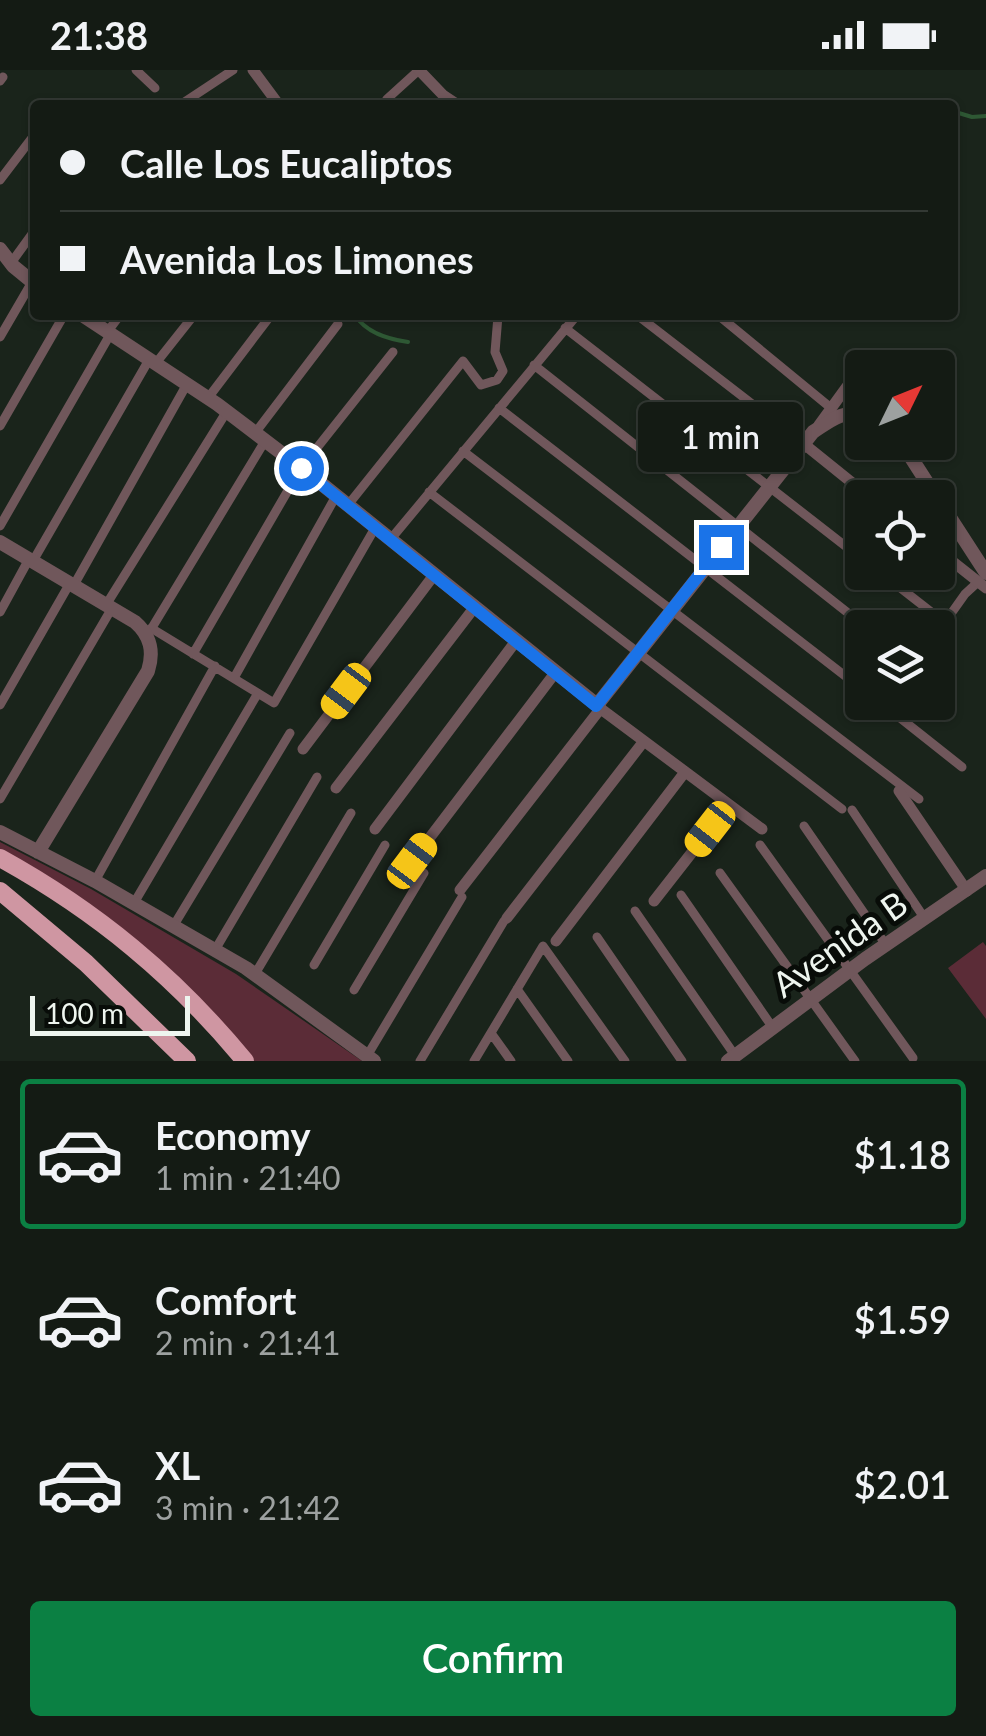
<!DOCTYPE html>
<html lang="en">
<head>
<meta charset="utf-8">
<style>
  body { margin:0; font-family:Lato,sans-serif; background:#212822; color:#f1f3f6; height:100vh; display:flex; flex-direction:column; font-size:38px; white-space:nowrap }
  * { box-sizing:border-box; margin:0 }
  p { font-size:32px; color:#9da1a0 }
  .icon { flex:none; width:55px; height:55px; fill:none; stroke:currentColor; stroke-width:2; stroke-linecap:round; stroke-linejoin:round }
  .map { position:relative; height:991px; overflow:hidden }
  .details { display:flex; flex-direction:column; background:#141b14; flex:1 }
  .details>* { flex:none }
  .banner { position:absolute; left:30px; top:30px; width:928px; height:220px; border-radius:10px; box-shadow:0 2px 8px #0004,0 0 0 2px #333934; display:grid; align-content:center; height:220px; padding:0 30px; background:#141b14 }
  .needle { width:65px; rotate:47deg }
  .controls { position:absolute; left:845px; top:280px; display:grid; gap:20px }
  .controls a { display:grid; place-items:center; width:110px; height:110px; border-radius:10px; background:#141b14; box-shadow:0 2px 8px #0004,0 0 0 2px #333934; font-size:50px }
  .scale { position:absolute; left:30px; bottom:25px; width:160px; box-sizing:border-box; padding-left:10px; border:5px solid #eef5ef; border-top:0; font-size:28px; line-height:35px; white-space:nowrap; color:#eef5ef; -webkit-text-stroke:8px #080c08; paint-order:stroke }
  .end { position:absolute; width:45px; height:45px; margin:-22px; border:12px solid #1a73e8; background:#fff; box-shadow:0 0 0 5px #fff }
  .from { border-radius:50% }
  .bubble { position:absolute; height:70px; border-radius:10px; background:#141b14; box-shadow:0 2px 8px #0004,0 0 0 2px #333934; font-size:32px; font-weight:600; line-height:70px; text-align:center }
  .car { position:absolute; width:30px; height:60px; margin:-30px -15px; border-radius:12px; box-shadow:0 0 8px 2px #0007; background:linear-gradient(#f5c518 24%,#345 0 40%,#f5c518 0 76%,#345 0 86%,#f5c518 0) }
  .banner b { display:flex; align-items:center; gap:35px; height:95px; font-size:38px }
  .banner b+b { border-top:2px solid #333934 }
  .banner i { width:25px; height:25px; background:#f1f3f6 }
  ul { padding:18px 0 0; list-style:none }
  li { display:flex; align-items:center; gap:30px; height:150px; margin:0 20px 15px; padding:0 10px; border:5px solid transparent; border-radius:10px }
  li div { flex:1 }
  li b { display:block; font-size:38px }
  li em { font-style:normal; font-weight:600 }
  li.current { border-color:#0b8043 }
  li>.icon { width:90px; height:90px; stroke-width:1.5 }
  .primary-button { display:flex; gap:20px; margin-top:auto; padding:20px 30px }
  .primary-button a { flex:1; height:115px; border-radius:10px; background:#0b8043; color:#fff; font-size:40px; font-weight:600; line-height:115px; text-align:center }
  .status { display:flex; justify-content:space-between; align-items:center; height:70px; padding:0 50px; background:#141b14; direction:ltr }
  .status svg { height:28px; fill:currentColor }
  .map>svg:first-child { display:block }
</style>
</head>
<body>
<div class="status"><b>21:38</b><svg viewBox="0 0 49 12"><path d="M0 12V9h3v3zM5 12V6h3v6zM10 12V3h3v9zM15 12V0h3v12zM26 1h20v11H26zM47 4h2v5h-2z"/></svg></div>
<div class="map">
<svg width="986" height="991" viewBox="0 0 986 991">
  <rect width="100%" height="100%" fill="#1a241b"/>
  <path fill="#5b2c37" d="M0,772L91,819L236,904L362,991H245L196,934L0,788Z
    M983,872L986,876V949L948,898Z"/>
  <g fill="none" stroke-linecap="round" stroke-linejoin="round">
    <path stroke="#2e5834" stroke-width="4" d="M878,35H912
      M952,41L972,47L986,46
      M355,245C366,263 388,269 408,272"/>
    <path stroke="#70575b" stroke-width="9" d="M136,0L155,18
      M0,11L3,7
      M180,35L233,0
      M392,35L387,29L419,0
      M0,110L35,64
      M11,193L35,160
      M637,245L804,374
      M718,245L831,338
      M565,258L862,489
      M108,261L120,245
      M0,267L32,212
      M156,293L194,245
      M534,295L867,558
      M208,328L271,245
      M499,338L862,619
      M0,356L64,245
      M255,363L338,254
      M463,381L919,729
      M429,422L842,739
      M348,435L463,291L481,315L497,310L503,301L495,282L498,246
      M0,456L111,263
      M390,470L577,245
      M33,491L150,288
      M880,502L944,552
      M74,515L187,314
      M106,535L227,341
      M0,542L29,489
      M151,558L274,633L375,458
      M150,561L265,371
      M938,562L965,524L978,512
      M193,584L301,398L393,282
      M234,608L336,426
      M880,632L962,697
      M0,635L70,513
      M0,729L112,538
      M852,740L925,849
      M804,756L886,875
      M760,775L913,988
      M720,803L855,991
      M95,811L215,596
      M681,825L773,958
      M134,833L258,623
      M635,841L736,987
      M174,855L290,663
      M597,867L682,991
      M215,880L317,707
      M314,895L385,775
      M255,904L351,743
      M517,919L568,991
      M354,920L424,803
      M491,963L511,991
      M367,986L462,827
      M420,991L504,851
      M474,991L543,876L625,991"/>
    <path stroke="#70575b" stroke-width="11" d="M253,0L279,35
      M419,0L443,25L458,35
      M472,245H473
      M494,245H499
      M819,355L851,311
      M804,374L871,428
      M938,480L986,518
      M597,636L762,759
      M303,679L434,505
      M336,718L474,538
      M899,721L967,821
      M375,759L516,571
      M412,791L555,603
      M460,820L601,638
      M654,831L729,735
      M507,848L644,671
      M556,871L685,702"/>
    <path stroke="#70575b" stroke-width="14" d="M0,179L13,196L35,214
      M82,245L217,334L313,407L597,635L813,362C830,351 842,340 862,345
      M901,372L937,428
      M938,429L986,503
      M0,472L135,552C151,566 154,582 148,601L38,782
      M0,762L95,811L246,898L374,991
      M728,991L865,889L986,806"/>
    <path stroke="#cf96a2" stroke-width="18" d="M0,788C96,841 175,906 245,991
      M0,821L86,893L187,991"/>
  </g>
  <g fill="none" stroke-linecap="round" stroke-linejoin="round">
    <path stroke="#1a73e8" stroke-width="12" d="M301,398L596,636L721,477"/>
  </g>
  <g text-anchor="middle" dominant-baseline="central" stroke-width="10" stroke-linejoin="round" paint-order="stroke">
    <g font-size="35" fill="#eef5ef" stroke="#080c08">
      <text transform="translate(839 873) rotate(-35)">Avenida B</text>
    </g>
  </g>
</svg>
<div class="controls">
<a><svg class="needle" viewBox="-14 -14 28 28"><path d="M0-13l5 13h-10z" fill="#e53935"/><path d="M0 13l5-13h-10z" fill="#9da1a0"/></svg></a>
<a><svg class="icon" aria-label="locate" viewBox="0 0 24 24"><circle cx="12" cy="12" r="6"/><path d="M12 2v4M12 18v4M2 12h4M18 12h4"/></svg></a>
<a><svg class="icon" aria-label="layers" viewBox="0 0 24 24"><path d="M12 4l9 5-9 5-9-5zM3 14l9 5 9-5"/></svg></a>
</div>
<div class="scale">100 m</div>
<i class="end from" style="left:301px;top:398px"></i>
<i class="end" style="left:721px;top:477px"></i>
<div class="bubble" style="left:638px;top:332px;width:165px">1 min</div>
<i class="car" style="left:346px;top:621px;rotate:217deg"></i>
<i class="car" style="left:710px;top:759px;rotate:218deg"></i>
<i class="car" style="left:412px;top:791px;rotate:37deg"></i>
<div class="banner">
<b><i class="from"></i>Calle Los Eucaliptos</b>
<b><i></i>Avenida Los Limones</b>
</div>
</div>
<section class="details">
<ul>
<li class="current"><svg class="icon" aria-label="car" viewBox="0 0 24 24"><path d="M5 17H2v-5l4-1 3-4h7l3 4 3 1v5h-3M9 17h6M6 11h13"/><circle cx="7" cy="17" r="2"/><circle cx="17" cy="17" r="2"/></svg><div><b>Economy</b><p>1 min · 21:40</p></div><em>$1.18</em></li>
<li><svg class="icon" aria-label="car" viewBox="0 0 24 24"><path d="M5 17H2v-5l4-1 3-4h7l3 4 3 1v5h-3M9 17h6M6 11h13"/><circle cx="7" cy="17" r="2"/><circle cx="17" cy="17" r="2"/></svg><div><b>Comfort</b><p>2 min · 21:41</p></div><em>$1.59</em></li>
<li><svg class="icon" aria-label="car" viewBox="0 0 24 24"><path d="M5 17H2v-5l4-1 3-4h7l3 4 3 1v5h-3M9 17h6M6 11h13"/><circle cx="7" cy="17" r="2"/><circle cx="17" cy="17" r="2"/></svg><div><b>XL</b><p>3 min · 21:42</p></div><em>$2.01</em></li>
</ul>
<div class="primary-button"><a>Confirm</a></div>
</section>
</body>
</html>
